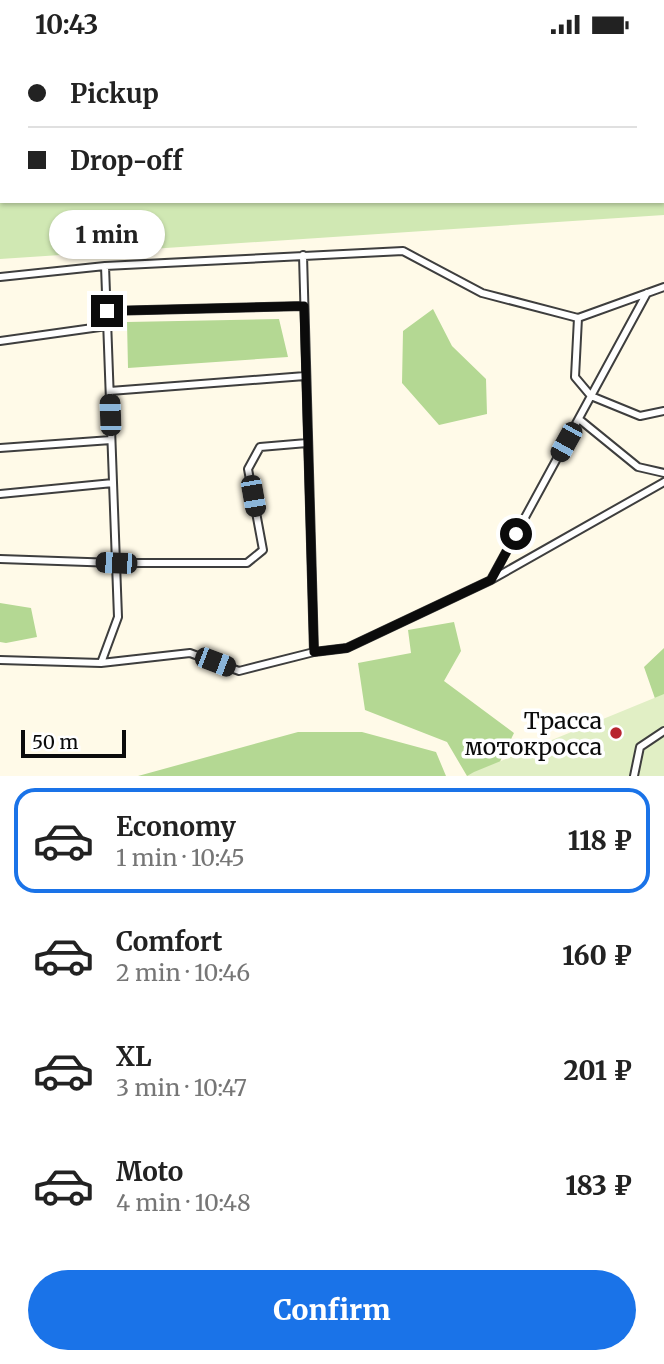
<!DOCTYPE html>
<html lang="en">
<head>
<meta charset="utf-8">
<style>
  body { margin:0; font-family:Merriweather,serif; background:#f2f2f2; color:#222; height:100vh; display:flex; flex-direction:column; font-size:26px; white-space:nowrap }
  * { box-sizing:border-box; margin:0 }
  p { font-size:23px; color:#767676 }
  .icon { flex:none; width:38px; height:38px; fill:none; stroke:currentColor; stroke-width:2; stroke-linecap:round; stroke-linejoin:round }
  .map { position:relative; height:727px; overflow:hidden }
  .details { display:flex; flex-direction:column; background:#fff; flex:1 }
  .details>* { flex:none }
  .guide { position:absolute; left:0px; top:0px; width:665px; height:154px; box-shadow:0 2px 5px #0004; display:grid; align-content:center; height:154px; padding:0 28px; background:#fff }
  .scale { position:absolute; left:21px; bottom:18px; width:105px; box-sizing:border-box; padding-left:7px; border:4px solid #0b0b0b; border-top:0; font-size:19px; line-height:24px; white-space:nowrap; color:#0b0b0b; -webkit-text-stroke:5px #fff; paint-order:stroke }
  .end { position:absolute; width:32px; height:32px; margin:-16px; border:9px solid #0b0b0b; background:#fff; box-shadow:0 0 0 4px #fff }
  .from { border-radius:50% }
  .bubble { position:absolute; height:49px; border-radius:24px; background:#fff; box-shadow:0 2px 5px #0004; font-size:23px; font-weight:800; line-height:49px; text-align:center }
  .car { position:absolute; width:21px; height:42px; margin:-21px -10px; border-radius:9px; box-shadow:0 0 5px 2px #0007; background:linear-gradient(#222 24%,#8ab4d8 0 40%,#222 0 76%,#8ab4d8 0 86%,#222 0) }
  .guide b { display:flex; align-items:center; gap:24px; height:66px; font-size:26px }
  .guide b+b { border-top:2px solid #e0e0e0 }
  .guide i { width:18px; height:18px; background:#222 }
  ul { padding:12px 0 0; list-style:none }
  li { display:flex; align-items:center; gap:21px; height:105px; margin:0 14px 10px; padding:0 14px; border:4px solid transparent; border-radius:21px }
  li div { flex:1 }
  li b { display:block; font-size:26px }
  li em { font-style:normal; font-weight:800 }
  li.on { border-color:#1a73e8 }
  li>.icon { width:63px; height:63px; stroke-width:1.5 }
  .action { display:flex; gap:14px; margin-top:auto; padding:14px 28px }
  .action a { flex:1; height:80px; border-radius:42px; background:#1a73e8; color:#fff; font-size:28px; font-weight:800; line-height:80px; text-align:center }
  .status { display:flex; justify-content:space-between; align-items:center; height:49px; padding:0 35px; background:#fff; direction:ltr }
  .status svg { height:19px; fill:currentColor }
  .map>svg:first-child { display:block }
</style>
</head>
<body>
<div class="status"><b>10:43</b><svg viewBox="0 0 49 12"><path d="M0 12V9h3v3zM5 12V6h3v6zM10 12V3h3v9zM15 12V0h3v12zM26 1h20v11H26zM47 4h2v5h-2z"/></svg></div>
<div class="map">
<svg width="664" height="727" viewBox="0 0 664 727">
  <rect width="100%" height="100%" fill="#fffae8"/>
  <path fill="#d0e8b3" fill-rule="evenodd" d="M0,0H664V166L0,210ZM2,2H663V152H2Z"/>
  <path fill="#b4d893" d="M433,260L452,297L486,330L487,365L439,376L402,334L403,282Z
    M279,270L288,308L128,319L127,273Z
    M0,554L31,559L37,588L6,594L0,593Z
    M454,573L461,602L444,632L514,684L493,727H467L447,693L365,661L358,614L411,604L408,581Z
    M664,599V659L659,661L644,618Z
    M298,683H362L436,703L446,727H138Z"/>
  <path fill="#e1efc5" d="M664,645V727H467L474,723Z"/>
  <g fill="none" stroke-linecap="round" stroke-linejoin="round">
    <defs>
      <path id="lane" d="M307,2L322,0
        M0,37H2
        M663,85H664
        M0,147H2
        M303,206L314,603
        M0,228L105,217L403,202L482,244L578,269L664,238
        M107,262L304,257
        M578,269L575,328L591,347L640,367L664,362
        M0,292L107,277
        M110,342L305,327
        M579,370L638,418L664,424
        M0,399L111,391
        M0,445L113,434
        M0,510L116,514H247L263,501L248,420L260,398L307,394
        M492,529L647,244
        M0,611L101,614L190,604L239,622L314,603L347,599L491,531L664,433
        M101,614L118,568L105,217
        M634,727L640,698L664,682"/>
    </defs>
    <use href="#lane" stroke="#3e3e3e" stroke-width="10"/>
    <use href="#lane" stroke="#fff" stroke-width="6"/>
  </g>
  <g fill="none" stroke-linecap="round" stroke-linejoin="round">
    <path stroke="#0b0b0b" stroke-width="9" d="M107,262L304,257L314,603L347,599L491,531L516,485"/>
  </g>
  <circle fill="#b8252f" stroke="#fff" stroke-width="2.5" cx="616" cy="684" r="7"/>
  <g text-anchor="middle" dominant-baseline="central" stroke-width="7" stroke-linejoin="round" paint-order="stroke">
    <g font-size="23" fill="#0b0b0b" stroke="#fff" text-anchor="end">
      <text x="602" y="671">Трасса<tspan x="602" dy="26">мотокросса</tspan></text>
    </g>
  </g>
</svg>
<div class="scale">50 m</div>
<i class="end from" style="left:516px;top:485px"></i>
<i class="end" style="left:107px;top:262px"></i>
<div class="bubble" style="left:49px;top:161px;width:116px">1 min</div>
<i class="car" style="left:110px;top:366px;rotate:358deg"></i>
<i class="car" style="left:566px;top:393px;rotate:209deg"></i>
<i class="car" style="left:253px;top:447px;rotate:170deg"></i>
<i class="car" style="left:116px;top:514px;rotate:272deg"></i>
<i class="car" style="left:215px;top:613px;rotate:111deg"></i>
<div class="guide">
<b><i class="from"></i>Pickup</b>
<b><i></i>Drop-off</b>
</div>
</div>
<section class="details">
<ul>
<li class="on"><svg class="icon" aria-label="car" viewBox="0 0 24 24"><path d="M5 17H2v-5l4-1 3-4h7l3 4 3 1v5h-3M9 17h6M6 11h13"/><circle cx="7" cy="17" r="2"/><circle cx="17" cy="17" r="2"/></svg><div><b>Economy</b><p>1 min · 10:45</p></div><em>118 ₽</em></li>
<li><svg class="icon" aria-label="car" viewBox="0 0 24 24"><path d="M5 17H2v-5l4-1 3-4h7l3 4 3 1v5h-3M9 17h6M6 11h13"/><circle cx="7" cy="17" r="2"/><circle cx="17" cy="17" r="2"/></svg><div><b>Comfort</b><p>2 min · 10:46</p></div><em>160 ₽</em></li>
<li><svg class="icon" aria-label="car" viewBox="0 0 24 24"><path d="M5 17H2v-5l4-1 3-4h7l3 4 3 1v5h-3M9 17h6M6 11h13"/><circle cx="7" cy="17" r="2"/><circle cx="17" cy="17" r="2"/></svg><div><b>XL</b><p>3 min · 10:47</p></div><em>201 ₽</em></li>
<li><svg class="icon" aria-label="car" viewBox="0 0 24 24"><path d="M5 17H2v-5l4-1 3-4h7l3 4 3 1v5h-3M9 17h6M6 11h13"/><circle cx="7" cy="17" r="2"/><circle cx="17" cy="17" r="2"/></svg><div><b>Moto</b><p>4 min · 10:48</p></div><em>183 ₽</em></li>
</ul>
<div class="action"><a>Confirm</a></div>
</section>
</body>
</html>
